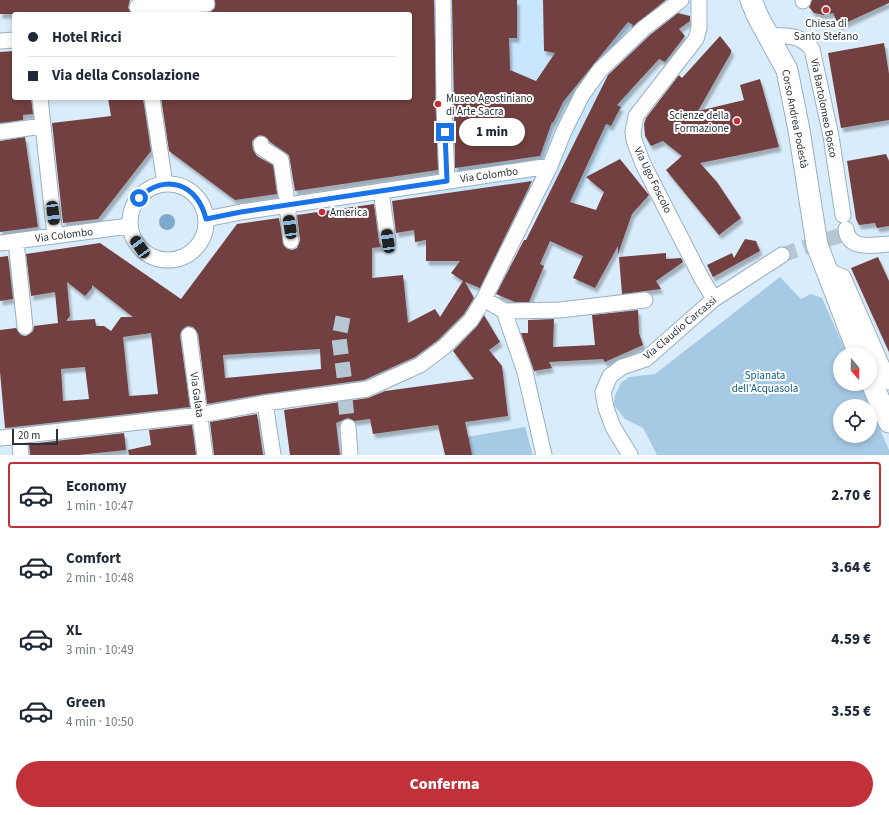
<!DOCTYPE html>
<html lang="it">
<head>
<meta charset="utf-8">
<style>
  body { margin:0; font-family:"Source Sans 3",sans-serif; background:#f6f6f7; color:#1f2937; height:100vh; display:flex; flex-direction:column; font-size:15px; white-space:nowrap }
  * { box-sizing:border-box; margin:0 }
  p { font-size:13px; color:#747a83 }
  .icon { flex:none; width:22px; height:22px; fill:none; stroke:currentColor; stroke-width:2; stroke-linecap:round; stroke-linejoin:round }
  .map { position:relative; height:455px; overflow:hidden }
  .panel { display:flex; flex-direction:column; background:#fff; flex:1 }
  .panel>* { flex:none }
  .guide { position:absolute; left:12px; top:12px; width:400px; height:88px; border-radius:4px; box-shadow:0 2px 6px #0003; display:grid; align-content:center; height:88px; padding:0 16px; background:#fff }
  .needle { width:26px; rotate:160deg }
  .fabs { position:absolute; left:833px; top:347px; display:grid; gap:8px }
  .fabs a { display:grid; place-items:center; width:44px; height:44px; border-radius:50%; background:#fff; box-shadow:0 2px 6px #0003; font-size:20px }
  .scale { position:absolute; left:12px; bottom:10px; width:46px; box-sizing:border-box; padding-left:4px; border:2px solid #2a333a; border-top:0; font-size:11px; line-height:14px; white-space:nowrap; color:#2a333a; -webkit-text-stroke:3px #fff; paint-order:stroke }
  .end { position:absolute; width:18px; height:18px; margin:-9px; border:5px solid #1a73e8; background:#fff; box-shadow:0 0 0 2px #fff }
  .from { border-radius:50% }
  .bubble { position:absolute; height:28px; border-radius:14px; background:#fff; box-shadow:0 2px 6px #0003; font-size:13px; font-weight:800; line-height:28px; text-align:center }
  .car { position:absolute; width:12px; height:24px; margin:-12px -6px; border-radius:5px; box-shadow:0 0 3px 1px #0007; background:linear-gradient(#222 24%,#8ab4d8 0 40%,#222 0 76%,#8ab4d8 0 86%,#222 0) }
  .guide b { display:flex; align-items:center; gap:14px; height:38px; font-size:15px }
  .guide b+b { border-top:1px solid #e0e1e3 }
  .guide i { width:10px; height:10px; background:#1f2937 }
  ul { padding:7px 0 0; list-style:none }
  li { display:flex; align-items:center; gap:12px; height:66px; margin:0 8px 6px; padding:0 8px; border:2px solid transparent; border-radius:4px }
  li div { flex:1 }
  li b { display:block; font-size:15px }
  li em { font-style:normal; font-weight:800 }
  li.selected { border-color:#c13139 }
  li>.icon { width:36px; height:36px; stroke-width:1.5 }
  .primary-button { display:flex; gap:8px; margin-top:auto; padding:8px 16px }
  .primary-button a { flex:1; height:46px; border-radius:24px; background:#c13139; color:#fff; font-size:16px; font-weight:800; line-height:46px; text-align:center }
  .map>svg:first-child { display:block }
</style>
</head>
<body>
<div class="map">
<svg width="889" height="455" viewBox="0 0 889 455">
  <defs>
    <filter id="shadow"><feDropShadow dx="2.5" dy="4.5" stdDeviation="1" flood-color="#0004"/></filter>
  </defs>
  <rect width="100%" height="100%" fill="#d9ecfb"/>
  <path fill="#c8e6fe" d="M431,0H701L695,6L631,90L578,203L480,217L429,211Z"/>
  <path fill="#a6c9e4" d="M780,277L801,299L811,294L822,298L847,354H840V384H860L870,406H840V436H870V407L889,450V455H657L643,428L625,419L614,405L615,395L621,383L629,377L655,374Z
    M525,427L533,455H472L467,437Z"/>
  <path fill="#7daacc" d="M159 222a8 8 0 1 1 16 0a8 8 0 1 1-16 0Z"/>
  <path fill="#72413f" fill-rule="evenodd" filter="url(#shadow)" d="M0,0H130L128,8L132,14H0Z
    M215,0H434L438,170L295,191L289,155L270,142L267,138L259,135L252,141L253,150L257,156L273,165L277,194L235,200L169,151L161,98H410V14H207L215,8Z
    M452,0H517V38H509L510,70L536,81L555,53L544,51L543,0H666L632,27L633,25L628,22L563,102L553,123L552,122L540,156L455,168Z
    M812,0H889V3L839,26L833,13L824,15L814,13L809,7Z
    M678,13L690,16V21L679,29L685,36L665,62L659,59L617,105L621,107L616,116L611,126L606,124L570,202L596,210L604,192L586,177L620,159L649,195L632,214L618,254V246L595,288L573,278L583,256L550,241L540,264L544,266L529,302H515L496,294L524,240H526L608,75L650,35Z
    M720,36L731,50V53L698,111L744,100L740,85L760,79L779,147L700,163L717,182L741,218L719,235L666,170L682,156L663,141L651,146L645,136L644,124L646,118L679,75L682,78Z
    M884,43L889,74V120L841,128L828,53Z
    M14,51V98H31L33,114L23,115V120L0,123V52Z
    M108,98H143L151,151L98,219L63,223L52,123L111,116Z
    M25,137L38,227L0,232V141Z
    M886,154L889,161V226L877,228L875,223L859,225L856,219L847,161Z
    M532,181L480,288L465,282L474,298L464,314L438,340L415,357L364,380L264,394L207,404L198,334L193,327L187,326L181,331L180,336L190,407L5,428L0,372V330L16,328L21,335L26,336L33,331L34,326L58,323L55,292L31,296L26,254L100,243L181,299L237,224L279,218L284,246L292,250L297,248L300,240L297,215L374,204L379,242L381,247L372,248V278L403,275L408,323L435,309L440,317L463,281L451,273L460,261H426V240L415,242L414,230L396,233L392,201ZM67,282L85,296L92,288V285L133,317H121L111,331L104,326H96L95,319L66,321L70,316ZM151,333L158,394L129,396L123,337ZM320,349L321,369L225,378L223,355ZM85,367L89,399L63,401L61,369Z
    M745,239L756,241L760,251L713,277L707,265L732,253L734,258Z
    M666,253V259L681,258L683,262L656,281L661,289L622,294L619,257Z
    M8,256L13,299L0,301V257Z
    M878,257L889,281V352L851,268Z
    M638,310L639,333L643,345L605,362L603,359L549,362L552,368L534,371L521,333H528V320L554,319L553,347L595,345L592,315Z
    M484,315L500,342L489,350L502,366L508,416L465,422L472,455H445L438,425L373,434L370,419L354,421L348,418L336,423L340,455H290L284,410L368,398L385,391L474,379L453,351L477,326Z
    M257,414L263,455H214L210,422Z
    M192,425L196,455H129L128,450L151,445L149,430Z
    M124,433L126,450L78,455H30L29,444Z"/>
  <g fill="none" stroke-linecap="round" stroke-linejoin="round">
    <path stroke="#b6c7d4" stroke-width="15" stroke-dasharray="15 8" stroke-linecap="butt" d="M782,255L841,235
      M343,317L339,338L346,391
      M345,399L348,427"/>
    <defs>
      <path id="street" d="M443,0L444,105L447,181
        M699,0V28L696,39L636,116L633,132L634,140L643,164L702,279L714,299
        M803,1V0
        M137,7L207,4
        M769,36C786,35 801,35 812,49L831,136L843,215
        M0,41L14,40
        M40,98L55,236
        M152,98L165,184
        M0,132L42,126
        M261,144L262,148L281,160L286,195
        M130 222a38 38 0 1 1 76 0a38 38 0 1 1-76 0Z
        M381,191L388,241
        M287,205L291,241
        M206,219L241,212L550,166
        M846,229C848,251 875,245 889,244
        M0,243L129,226
        M17,251L25,327
        M826,270L843,277L889,382
        M484,299L504,311L560,310L645,300
        M504,311L525,372L544,455
        M189,335L205,455
        M265,403L273,455
        M348,427L350,455
        M19,436L21,455
        M0,438L200,415L265,403L367,389L420,365L444,347L471,320L484,299L550,166L564,131L582,95L600,70L644,28L681,0
        M630,455L613,427L606,408L603,392L610,376L622,367L646,359L714,299L782,255"/>
      <path id="secondary" d="M751,0L758,17L787,70L799,130L817,245L859,354
        M870,379L889,422"/>
    </defs>
    <use href="#street" stroke="#99b0c2" stroke-width="17"/>
    <use href="#secondary" stroke="#99b0c2" stroke-width="23"/>
    <use href="#street" stroke="#fff" stroke-width="15"/>
    <use href="#secondary" stroke="#fff" stroke-width="21"/>
  </g>
  <g fill="none" stroke-linecap="round" stroke-linejoin="round">
    <path stroke="#1a73e8" stroke-width="5" d="M139,198C165,172 198,184 206,219L241,212L447,181L445,132"/>
  </g>
  <g fill="#c13139" stroke="#fff" stroke-width="1.5">
    <circle cx="826" cy="10" r="4"/>
    <circle cx="438" cy="104" r="4"/>
    <circle cx="737" cy="121" r="4"/>
    <circle cx="322" cy="212" r="4"/>
  </g>
  <g text-anchor="middle" dominant-baseline="central" stroke-width="4" stroke-linejoin="round" paint-order="stroke">
    <g font-size="11" fill="#2a333a" stroke="#fff" text-anchor="start">
      <text x="826" y="23" text-anchor="middle">Chiesa di<tspan x="826" dy="13">Santo Stefano</tspan></text>
      <text x="446" y="98">Museo Agostiniano<tspan x="446" dy="13">di Arte Sacra</tspan></text>
      <text x="729" y="115" text-anchor="end">Scienze della<tspan x="729" dy="13">Formazione</tspan></text>
      <text x="330" y="212">America</text>
    </g>
    <g font-size="11" fill="#2a333a" stroke="#fff">
      <text transform="translate(824 108) rotate(79)">Via Bartolomeo Bosco</text>
      <text transform="translate(795 119) rotate(79)">Corso Andrea Podestà</text>
      <text transform="translate(489 175) rotate(-8)">Via Colombo</text>
      <text transform="translate(653 180) rotate(64)">Via Ugo Foscolo</text>
      <text transform="translate(64 235) rotate(-7)">Via Colombo</text>
      <text transform="translate(680 328) rotate(-40)">Via Claudio Carcassi</text>
      <text transform="translate(197 395) rotate(82)">Via Galata</text>
    </g>
    <g font-size="11" fill="#135d8a" stroke="#fff">
      <text x="765" y="375">Spianata<tspan x="765" dy="13">dell'Acquasola</tspan></text>
    </g>
  </g>
</svg>
<div class="fabs">
<a><svg class="needle" viewBox="-14 -14 28 28"><path d="M0-13l5 13h-10z" fill="#e53935"/><path d="M0 13l5-13h-10z" fill="#747a83"/></svg></a>
<a><svg class="icon" aria-label="locate" viewBox="0 0 24 24"><circle cx="12" cy="12" r="6"/><path d="M12 2v4M12 18v4M2 12h4M18 12h4"/></svg></a>
</div>
<div class="scale">20 m</div>
<i class="end from" style="left:139px;top:198px"></i>
<i class="end" style="left:445px;top:132px"></i>
<div class="bubble" style="left:459px;top:118px;width:66px">1 min</div>
<i class="car" style="left:53px;top:213px;rotate:173deg"></i>
<i class="car" style="left:290px;top:227px;rotate:352deg"></i>
<i class="car" style="left:388px;top:241px;rotate:352deg"></i>
<i class="car" style="left:140px;top:247px;rotate:325deg"></i>
<div class="guide">
<b><i class="from"></i>Hotel Ricci</b>
<b><i></i>Via della Consolazione</b>
</div>
</div>
<section class="panel">
<ul>
<li class="selected"><svg class="icon" aria-label="car" viewBox="0 0 24 24"><path d="M5 17H2v-5l4-1 3-4h7l3 4 3 1v5h-3M9 17h6M6 11h13"/><circle cx="7" cy="17" r="2"/><circle cx="17" cy="17" r="2"/></svg><div><b>Economy</b><p>1 min · 10:47</p></div><em>2.70 €</em></li>
<li><svg class="icon" aria-label="car" viewBox="0 0 24 24"><path d="M5 17H2v-5l4-1 3-4h7l3 4 3 1v5h-3M9 17h6M6 11h13"/><circle cx="7" cy="17" r="2"/><circle cx="17" cy="17" r="2"/></svg><div><b>Comfort</b><p>2 min · 10:48</p></div><em>3.64 €</em></li>
<li><svg class="icon" aria-label="car" viewBox="0 0 24 24"><path d="M5 17H2v-5l4-1 3-4h7l3 4 3 1v5h-3M9 17h6M6 11h13"/><circle cx="7" cy="17" r="2"/><circle cx="17" cy="17" r="2"/></svg><div><b>XL</b><p>3 min · 10:49</p></div><em>4.59 €</em></li>
<li><svg class="icon" aria-label="car" viewBox="0 0 24 24"><path d="M5 17H2v-5l4-1 3-4h7l3 4 3 1v5h-3M9 17h6M6 11h13"/><circle cx="7" cy="17" r="2"/><circle cx="17" cy="17" r="2"/></svg><div><b>Green</b><p>4 min · 10:50</p></div><em>3.55 €</em></li>
</ul>
<div class="primary-button"><a>Conferma</a></div>
</section>
</body>
</html>
